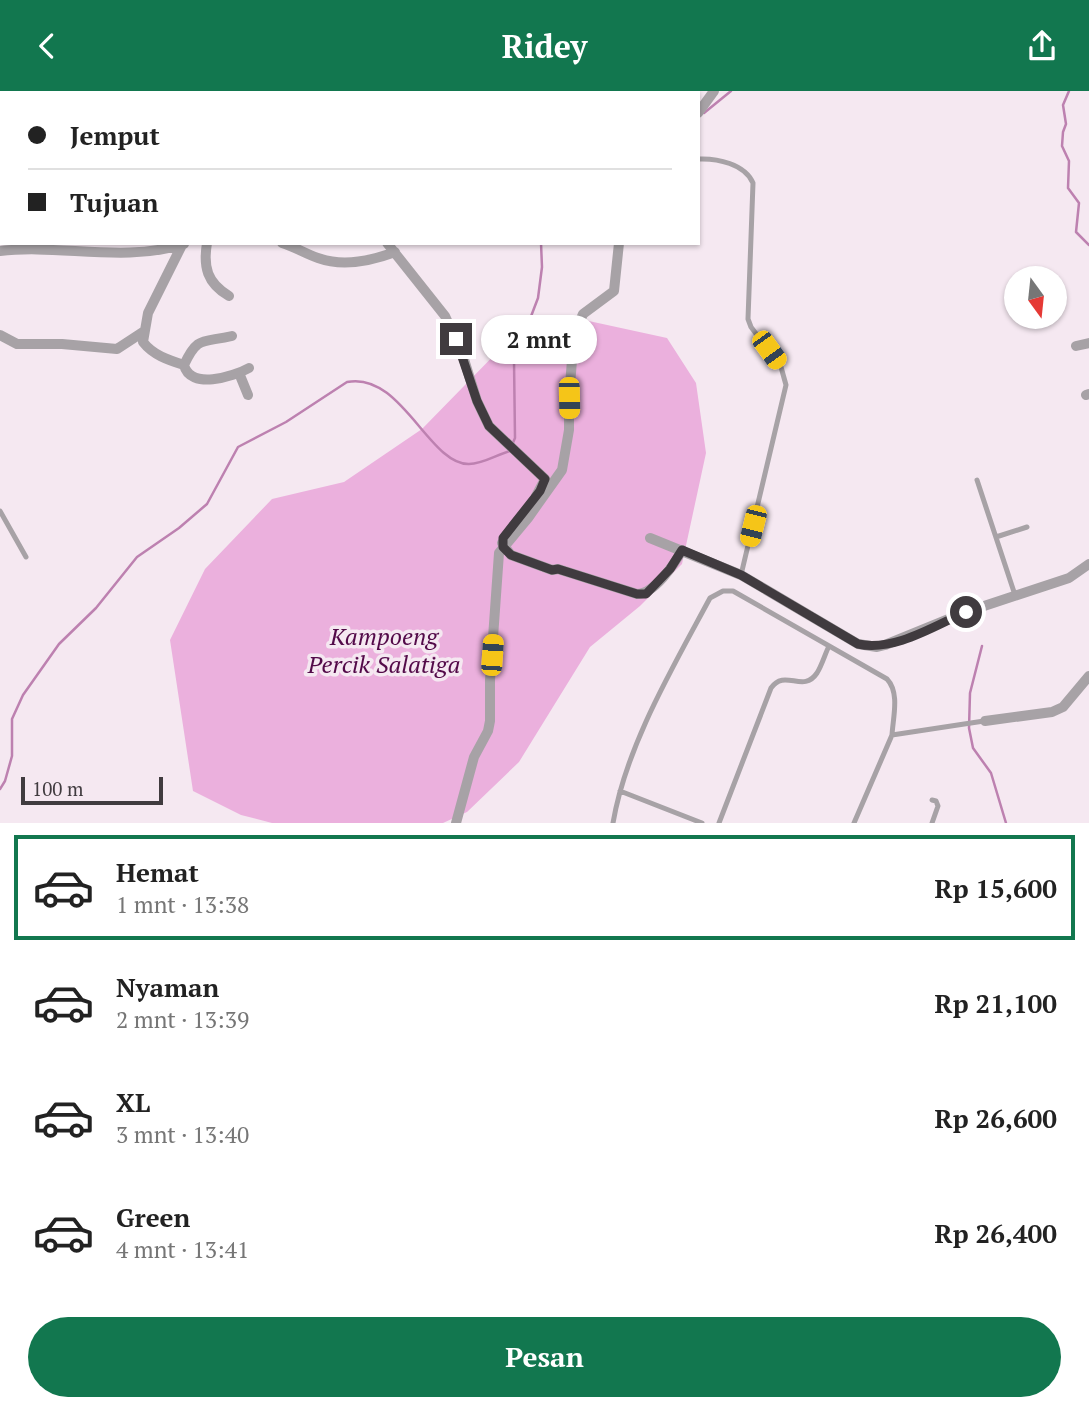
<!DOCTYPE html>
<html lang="id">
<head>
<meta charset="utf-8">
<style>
  body { margin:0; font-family:"PT Serif",serif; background:#f2f2f2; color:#222; height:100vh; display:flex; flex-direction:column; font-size:26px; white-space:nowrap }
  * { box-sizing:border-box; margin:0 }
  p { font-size:23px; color:#767676 }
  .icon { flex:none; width:38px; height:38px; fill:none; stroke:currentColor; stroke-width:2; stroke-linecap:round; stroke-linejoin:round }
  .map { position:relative; height:732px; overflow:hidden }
  .panel { display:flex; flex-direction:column; background:#fff; flex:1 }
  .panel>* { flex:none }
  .top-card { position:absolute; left:0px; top:0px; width:700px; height:154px; box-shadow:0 2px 5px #0004; display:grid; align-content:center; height:154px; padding:0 28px; background:#fff }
  .needle { width:46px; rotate:165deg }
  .controls { position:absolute; left:1004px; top:175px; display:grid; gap:14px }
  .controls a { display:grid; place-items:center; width:63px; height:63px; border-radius:50%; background:#fff; box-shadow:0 2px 5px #0004; font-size:35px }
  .scale { position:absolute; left:21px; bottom:18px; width:142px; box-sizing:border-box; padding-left:7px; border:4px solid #403b3f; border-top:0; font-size:19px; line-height:24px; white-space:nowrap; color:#403b3f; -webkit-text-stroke:5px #f5e8f1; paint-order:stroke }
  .end { position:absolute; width:32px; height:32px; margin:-16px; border:9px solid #403b3f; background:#fff; box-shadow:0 0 0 4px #fff }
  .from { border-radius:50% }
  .bubble { position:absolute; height:49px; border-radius:24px; background:#fff; box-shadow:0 2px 5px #0004; font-size:23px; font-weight:700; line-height:49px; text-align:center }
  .car { position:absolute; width:21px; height:42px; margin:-21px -10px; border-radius:9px; box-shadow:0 0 5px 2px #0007; background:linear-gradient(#f5c518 24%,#345 0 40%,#f5c518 0 76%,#345 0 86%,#f5c518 0) }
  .top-card b { display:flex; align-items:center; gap:24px; height:66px; font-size:26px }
  .top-card b+b { border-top:2px solid #e0e0e0 }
  .top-card i { width:18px; height:18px; background:#222 }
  ul { padding:12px 0 0; list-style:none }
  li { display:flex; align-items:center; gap:21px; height:105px; margin:0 14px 10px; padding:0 14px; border:4px solid transparent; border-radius:0px }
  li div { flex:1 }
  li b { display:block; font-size:26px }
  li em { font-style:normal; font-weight:700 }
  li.active { border-color:#12774f }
  li>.icon { width:63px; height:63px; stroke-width:1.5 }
  .primary-button { display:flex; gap:14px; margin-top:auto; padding:14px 28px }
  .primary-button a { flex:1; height:80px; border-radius:42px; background:#12774f; color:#fff; font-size:28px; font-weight:700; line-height:80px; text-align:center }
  header { display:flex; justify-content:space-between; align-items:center; height:91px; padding:0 28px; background:#12774f; color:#fff; font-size:32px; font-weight:700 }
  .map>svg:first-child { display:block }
</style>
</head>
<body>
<header><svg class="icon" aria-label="back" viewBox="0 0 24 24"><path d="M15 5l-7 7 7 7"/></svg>Ridey<svg class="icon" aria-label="share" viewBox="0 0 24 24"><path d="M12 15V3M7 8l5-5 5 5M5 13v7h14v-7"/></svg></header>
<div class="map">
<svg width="1089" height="732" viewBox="0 0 1089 732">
  <rect width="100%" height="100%" fill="#f5e8f1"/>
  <path fill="#ebb0dd" d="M575,227L667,247L696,292L706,362L682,473L640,515L590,556L519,671L467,721L443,732H272L241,724L193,700L170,549L205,478L272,408L344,391L422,338L507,251Z"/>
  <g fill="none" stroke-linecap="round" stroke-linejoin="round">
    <path stroke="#bd81b0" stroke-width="2.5" d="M520,0V2
      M581,0V2
      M1069,0L1063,14L1066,33L1063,41L1062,55L1069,70L1068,97L1079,112L1076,141L1089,154
      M704,22L731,0
      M512,354L515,347L514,270L538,207L542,176L541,152
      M982,555L970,602L969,637L973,657L991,682L1006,732
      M0,698L5,690L12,665V628L23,604L59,553L96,517L137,466L179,437L207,413L238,356L286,331L347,291C401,280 429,374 469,373C483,373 496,364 510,360"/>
    <path stroke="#a7a2a6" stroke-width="5" d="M90,2V0
      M698,68C717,67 745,73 753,92L748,228L751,236L781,276L786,294L741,484
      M977,389L1015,504
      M0,420L26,466
      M996,446L1027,436
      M620,700L702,732
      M932,709L936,710L938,715L932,732
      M613,732C626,655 673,576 710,507L723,500H733L887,588C900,602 893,626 892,644L984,630
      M719,732L771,597C785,577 803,603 817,582C822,574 825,563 829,555
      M854,732L892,644"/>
    <path stroke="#a7a2a6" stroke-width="10" d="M254,2V0
      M0,9L2,10
      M698,22L714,0
      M207,152C203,176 207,192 229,205
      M282,152C295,156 306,163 318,167C343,176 371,170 395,161
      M387,152L445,225L462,262L477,310L489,335L545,388L536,405
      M182,154L148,222L143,251C153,264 168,269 184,274C190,299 233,286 249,277
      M0,160C61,153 124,172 184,153
      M0,244L17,253H62L117,258L143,241
      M1076,255L1089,252
      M184,274C198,244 203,252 232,245
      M239,282L248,304
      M1086,304L1089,303
      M650,447L741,484L858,553L877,556L885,554L966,521L1069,487L1089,473
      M502,452L511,464L552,479L558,478L637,503C654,503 674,474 682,459
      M985,630L1052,621L1063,616L1089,585
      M456,732L474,666L488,640L490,630V589L499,462L528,427L562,379L569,339V307L574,244L583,223L614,200L619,152"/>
  </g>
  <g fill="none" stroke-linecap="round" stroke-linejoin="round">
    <path stroke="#403b3f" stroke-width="9" d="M456,248L477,310L489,335L545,388L540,400L503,447V456L511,464L552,479L558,478L637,503H646L670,478L682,459L741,484L858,553C894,561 934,535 966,521"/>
  </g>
  <g text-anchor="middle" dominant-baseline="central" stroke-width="7" stroke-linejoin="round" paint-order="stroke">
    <g font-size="24" font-style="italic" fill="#530a49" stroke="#f5e8f1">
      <text x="384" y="545">Kampoeng<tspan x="384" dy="28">Percik Salatiga</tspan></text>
    </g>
  </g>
</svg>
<div class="controls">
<a><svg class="needle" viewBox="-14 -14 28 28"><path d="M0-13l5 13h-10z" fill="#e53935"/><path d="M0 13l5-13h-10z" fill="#767676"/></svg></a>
</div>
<div class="scale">100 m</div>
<i class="end from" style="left:966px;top:521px"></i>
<i class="end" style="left:456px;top:248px"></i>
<div class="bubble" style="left:481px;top:224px;width:116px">2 mnt</div>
<i class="car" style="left:769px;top:259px;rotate:144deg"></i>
<i class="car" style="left:569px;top:307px;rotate:179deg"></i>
<i class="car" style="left:753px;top:435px;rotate:194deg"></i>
<i class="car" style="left:492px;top:564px;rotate:4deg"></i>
<div class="top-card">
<b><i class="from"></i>Jemput</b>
<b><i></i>Tujuan</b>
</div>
</div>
<section class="panel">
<ul>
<li class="active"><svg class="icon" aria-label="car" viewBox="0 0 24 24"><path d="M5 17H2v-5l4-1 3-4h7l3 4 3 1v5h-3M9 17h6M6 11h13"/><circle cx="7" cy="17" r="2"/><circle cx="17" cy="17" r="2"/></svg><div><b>Hemat</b><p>1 mnt · 13:38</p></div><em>Rp 15,600</em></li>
<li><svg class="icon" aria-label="car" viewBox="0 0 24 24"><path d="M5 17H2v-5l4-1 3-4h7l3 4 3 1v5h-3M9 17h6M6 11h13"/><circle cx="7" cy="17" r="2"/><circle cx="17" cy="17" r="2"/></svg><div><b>Nyaman</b><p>2 mnt · 13:39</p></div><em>Rp 21,100</em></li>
<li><svg class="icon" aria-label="car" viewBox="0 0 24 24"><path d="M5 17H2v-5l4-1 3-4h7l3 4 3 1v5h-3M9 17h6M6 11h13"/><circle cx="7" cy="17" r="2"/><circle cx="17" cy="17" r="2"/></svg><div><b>XL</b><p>3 mnt · 13:40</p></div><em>Rp 26,600</em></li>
<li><svg class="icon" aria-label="car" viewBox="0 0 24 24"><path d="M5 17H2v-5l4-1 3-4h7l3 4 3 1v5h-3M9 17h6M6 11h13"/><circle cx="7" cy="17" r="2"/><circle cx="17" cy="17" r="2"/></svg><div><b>Green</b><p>4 mnt · 13:41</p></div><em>Rp 26,400</em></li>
</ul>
<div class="primary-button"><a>Pesan</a></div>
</section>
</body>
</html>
